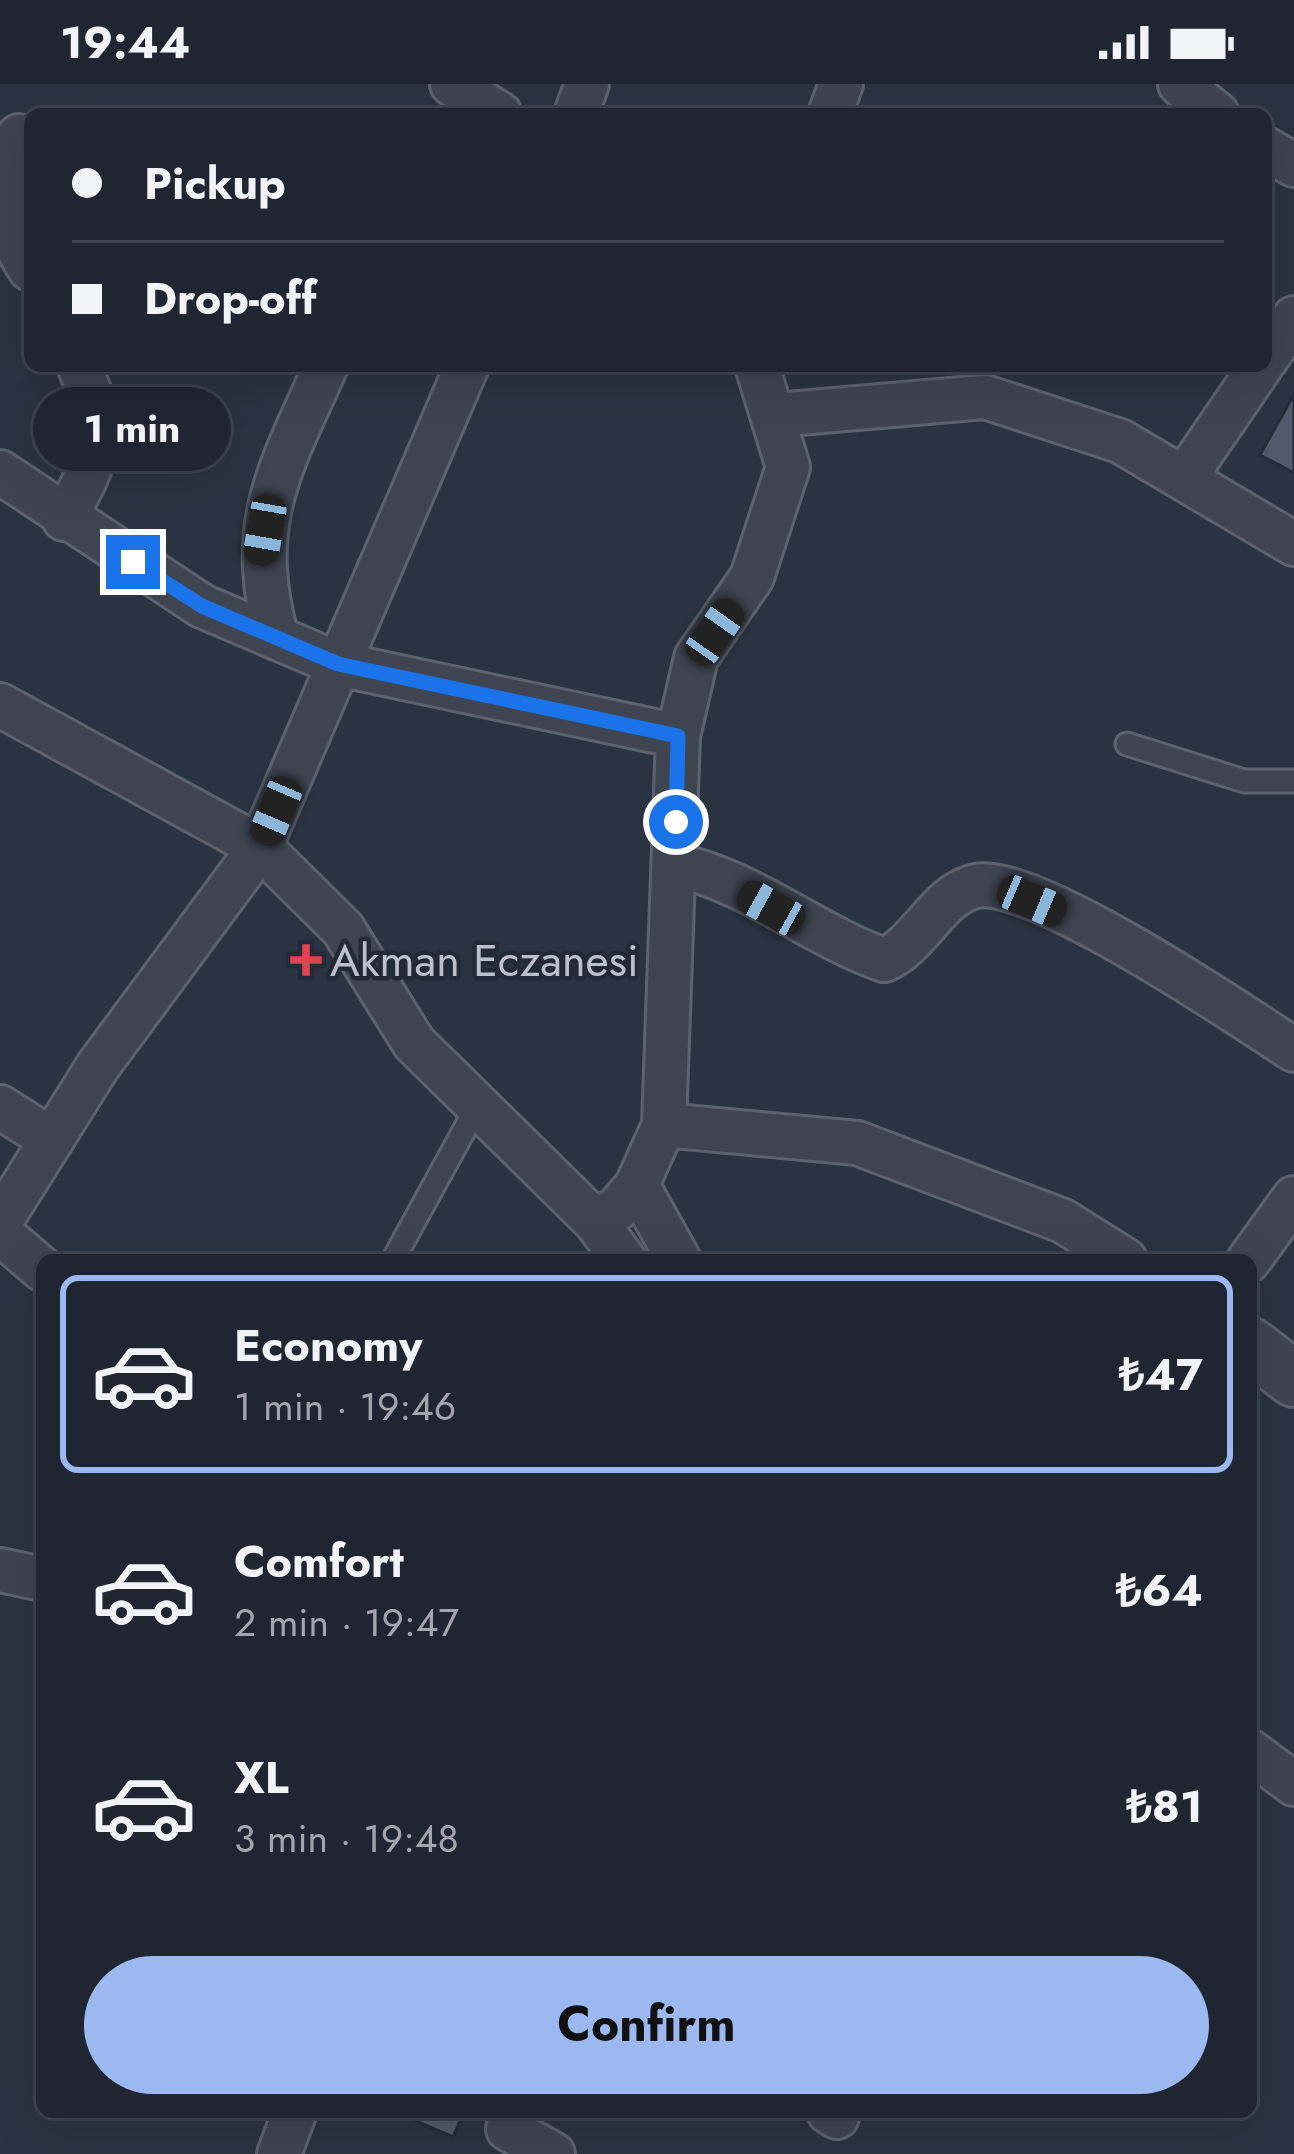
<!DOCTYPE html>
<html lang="en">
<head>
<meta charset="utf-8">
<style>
  body { margin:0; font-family:Jost,sans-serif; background:#2d323d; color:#f1f3f6; height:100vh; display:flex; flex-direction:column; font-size:45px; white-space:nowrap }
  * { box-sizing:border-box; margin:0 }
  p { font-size:39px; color:#a2a5ab }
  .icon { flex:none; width:66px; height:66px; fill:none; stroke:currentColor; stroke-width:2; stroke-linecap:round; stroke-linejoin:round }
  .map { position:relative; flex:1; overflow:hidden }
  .sheet { position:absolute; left:36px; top:1170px; width:1221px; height:864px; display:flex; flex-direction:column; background:#202631; border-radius:18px; box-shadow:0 12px 48px #0002,0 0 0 3px #3d434d }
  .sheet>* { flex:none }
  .hud { position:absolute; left:24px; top:24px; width:1248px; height:264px; border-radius:18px; box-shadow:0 12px 48px #0002,0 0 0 3px #3d434d; display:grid; align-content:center; height:264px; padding:0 48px; background:#202631 }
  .end { position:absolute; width:54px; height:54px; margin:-27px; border:15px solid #1a73e8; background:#fff; box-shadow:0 0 0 6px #fff }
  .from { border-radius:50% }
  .bubble { position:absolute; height:84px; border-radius:42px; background:#202631; box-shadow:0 12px 48px #0002,0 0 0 3px #3d434d; font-size:39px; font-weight:700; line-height:84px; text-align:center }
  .car { position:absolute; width:36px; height:72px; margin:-36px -18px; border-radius:15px; box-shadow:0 0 9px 3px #0007; background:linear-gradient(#222 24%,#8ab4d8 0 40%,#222 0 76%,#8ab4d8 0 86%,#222 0) }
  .hud b { display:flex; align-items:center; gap:42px; height:114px; font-size:45px }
  .hud b+b { border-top:3px solid #3d434d }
  .hud i { width:30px; height:30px; background:#f1f3f6 }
  ul { padding:21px 0 0; list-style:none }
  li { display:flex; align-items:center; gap:36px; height:198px; margin:0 24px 18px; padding:0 24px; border:6px solid transparent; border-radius:18px }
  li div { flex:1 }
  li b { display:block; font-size:45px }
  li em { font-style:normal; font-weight:700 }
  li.active { border-color:#9bb8f0 }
  li>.icon { width:108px; height:108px; stroke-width:1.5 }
  .button { display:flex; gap:24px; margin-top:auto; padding:24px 48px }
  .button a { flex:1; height:138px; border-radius:72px; background:#9bb8f0; color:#111; font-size:48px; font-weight:700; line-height:138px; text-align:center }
  .status { display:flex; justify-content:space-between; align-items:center; height:84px; padding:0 60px; background:#202631; direction:ltr }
  .status svg { height:33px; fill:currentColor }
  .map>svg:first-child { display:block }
</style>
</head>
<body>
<div class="status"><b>19:44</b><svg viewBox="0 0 49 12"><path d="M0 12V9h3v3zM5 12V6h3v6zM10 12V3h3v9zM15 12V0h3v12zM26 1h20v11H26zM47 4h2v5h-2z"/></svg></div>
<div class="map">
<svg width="1294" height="2070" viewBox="0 0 1294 2070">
  <rect width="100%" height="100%" fill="#2a3341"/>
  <path fill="#505a6a" stroke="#242c39" stroke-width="3" d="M1294,310V389L1260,371Z
    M395,2028H464L453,2053Z"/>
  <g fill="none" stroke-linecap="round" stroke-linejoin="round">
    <defs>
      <path id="service" d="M1127,660L1244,697H1294
        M393,1176L478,1021"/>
      <path id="minor" d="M452,0L500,30
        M1180,0L1217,30
        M576,30L587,0
        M830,30L841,0
        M19,52C10,100 0,144 30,185
        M1266,65L1294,81
        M1266,275L1294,234
        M776,331L985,313L1120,357L1294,460
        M0,388L202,522L338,580L678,652
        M1185,393L1261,282
        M64,435C99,372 110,351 79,282
        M277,554C245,439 280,385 326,282
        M0,621L260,763L343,845L414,959L596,1138L624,1176
        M675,781C749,796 813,851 884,876C920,861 938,810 976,802C1032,790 1241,931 1294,966
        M0,1023L52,1056
        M664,1041L857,1059L1063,1137L1125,1176
        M637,1101L679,1176
        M0,1138L98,982L260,763L467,282
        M596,1138L618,1124L637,1101L664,1041L678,652L696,574L752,493L788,383L757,282
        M0,1149L42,1185
        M1249,1176L1294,1114
        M0,1486L42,1495
        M1251,1668L1294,1700
        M829,2028L837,2033
        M508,2045L553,2070
        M279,2070L295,2028"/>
      <path id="tertiary" d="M1251,1262L1294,1295"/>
    </defs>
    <use href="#service" stroke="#5c636f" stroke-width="27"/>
    <use href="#minor" stroke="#5c636f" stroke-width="48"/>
    <use href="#tertiary" stroke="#5c636f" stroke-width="60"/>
    <use href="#service" stroke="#3e4551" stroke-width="21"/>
    <use href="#minor" stroke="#3e4551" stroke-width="42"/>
    <use href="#tertiary" stroke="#3e4551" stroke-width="54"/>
  </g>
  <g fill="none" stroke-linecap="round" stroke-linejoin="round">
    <path stroke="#1a73e8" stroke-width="15" d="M133,478L202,522L338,580L678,652L676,738"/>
  </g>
  <path fill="#e0444e" stroke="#222a37" stroke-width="4.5" d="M300 858h12v12h12v12h-12v12h-12v-12h-12v-12h12z"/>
  <g text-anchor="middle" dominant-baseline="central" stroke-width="9" stroke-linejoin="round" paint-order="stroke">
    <g font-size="45" fill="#bbc0cb" stroke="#222a37" text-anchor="start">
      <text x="330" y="876">Akman Eczanesi</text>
    </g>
  </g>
</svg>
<i class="end from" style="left:676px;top:738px"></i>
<i class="end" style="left:133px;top:478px"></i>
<div class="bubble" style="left:33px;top:303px;width:198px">1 min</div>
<i class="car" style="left:265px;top:446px;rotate:190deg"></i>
<i class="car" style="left:715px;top:548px;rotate:35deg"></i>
<i class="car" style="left:276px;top:727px;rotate:203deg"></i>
<i class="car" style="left:1032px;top:817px;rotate:113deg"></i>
<i class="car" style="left:771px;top:824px;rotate:299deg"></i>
<div class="hud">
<b><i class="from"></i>Pickup</b>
<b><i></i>Drop-off</b>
</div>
<section class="sheet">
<ul>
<li class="active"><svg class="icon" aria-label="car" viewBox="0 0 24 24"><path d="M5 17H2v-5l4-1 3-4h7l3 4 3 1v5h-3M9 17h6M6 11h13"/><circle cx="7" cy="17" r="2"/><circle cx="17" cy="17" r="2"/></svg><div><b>Economy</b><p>1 min · 19:46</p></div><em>₺47</em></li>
<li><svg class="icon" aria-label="car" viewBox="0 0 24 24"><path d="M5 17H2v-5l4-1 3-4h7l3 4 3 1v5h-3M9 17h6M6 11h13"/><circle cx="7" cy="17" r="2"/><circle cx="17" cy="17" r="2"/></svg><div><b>Comfort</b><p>2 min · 19:47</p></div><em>₺64</em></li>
<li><svg class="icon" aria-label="car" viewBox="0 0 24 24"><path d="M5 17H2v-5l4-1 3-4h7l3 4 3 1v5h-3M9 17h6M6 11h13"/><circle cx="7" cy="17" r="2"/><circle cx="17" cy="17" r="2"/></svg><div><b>XL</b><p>3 min · 19:48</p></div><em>₺81</em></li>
</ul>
<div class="button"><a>Confirm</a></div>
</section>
</div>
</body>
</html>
